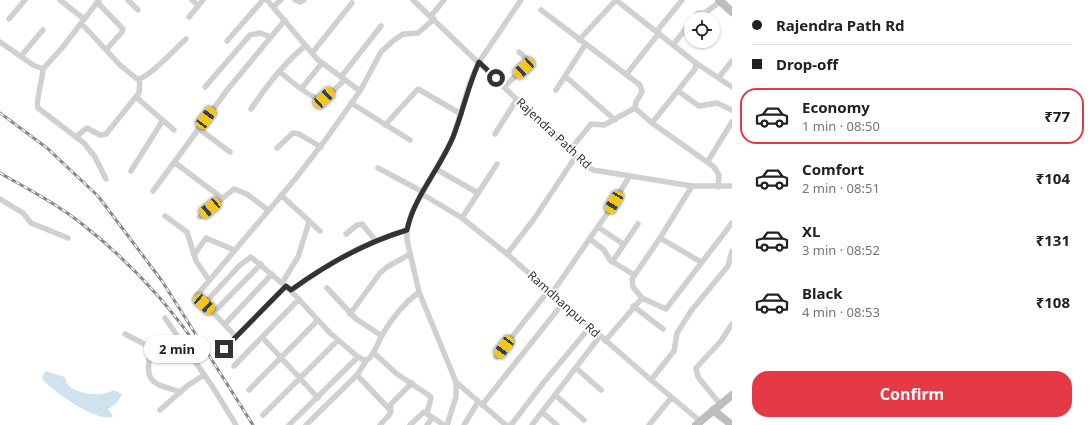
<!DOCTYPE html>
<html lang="en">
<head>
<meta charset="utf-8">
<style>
  body { margin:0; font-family:"Noto Sans",sans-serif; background:#f2f2f2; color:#202124; height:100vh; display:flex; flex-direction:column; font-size:15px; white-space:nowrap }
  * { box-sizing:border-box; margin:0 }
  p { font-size:13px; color:#757577 }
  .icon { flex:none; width:22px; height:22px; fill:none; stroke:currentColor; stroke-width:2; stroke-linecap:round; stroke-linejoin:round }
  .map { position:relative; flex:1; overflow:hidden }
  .details { display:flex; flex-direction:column; background:#fff; width:360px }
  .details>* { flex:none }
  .banner { display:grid; align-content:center; height:88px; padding:0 20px; background:#fff }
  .fabs { position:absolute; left:684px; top:12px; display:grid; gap:8px }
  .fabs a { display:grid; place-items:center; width:36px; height:36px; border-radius:50%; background:#fff; box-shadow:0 1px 3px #0004; font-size:20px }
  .end { position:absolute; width:18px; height:18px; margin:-9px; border:5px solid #333; background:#fff; box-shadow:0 0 0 2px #fff }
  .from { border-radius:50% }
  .bubble { position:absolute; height:28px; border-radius:14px; background:#fff; box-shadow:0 1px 3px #0004; font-size:13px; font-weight:700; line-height:28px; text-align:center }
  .car { position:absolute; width:12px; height:24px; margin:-12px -6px; border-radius:5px; box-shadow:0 0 3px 1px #0007; background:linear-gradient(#f5c518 24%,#345 0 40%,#f5c518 0 76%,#345 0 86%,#f5c518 0) }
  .banner b { display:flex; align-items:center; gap:14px; height:38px; font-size:15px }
  .banner b+b { border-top:1px solid #e0e0e0 }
  .banner i { width:10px; height:10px; background:#202124 }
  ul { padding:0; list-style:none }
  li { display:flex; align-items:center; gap:12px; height:56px; margin:0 8px 6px; padding:0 12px; border:2px solid transparent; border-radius:16px }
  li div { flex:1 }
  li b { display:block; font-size:15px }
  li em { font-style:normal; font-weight:700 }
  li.current { border-color:#e63946 }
  li>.icon { width:36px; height:36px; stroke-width:1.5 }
  .primary-button { display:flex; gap:8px; margin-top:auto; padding:8px 20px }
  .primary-button a { flex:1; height:46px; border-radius:16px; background:#e63946; color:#fff; font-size:16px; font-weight:700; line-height:46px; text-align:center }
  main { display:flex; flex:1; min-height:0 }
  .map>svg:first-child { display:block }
</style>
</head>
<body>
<main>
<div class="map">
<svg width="732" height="425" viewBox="0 0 732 425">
  <rect width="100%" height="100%" fill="#fff"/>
  <path fill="#cfe2ee" d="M45,371L65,377C66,380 67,384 69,386C79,395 103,397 114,390L122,394L116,404L108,409L113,416C101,425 51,391 42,378Z"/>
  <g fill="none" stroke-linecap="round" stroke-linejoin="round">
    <path stroke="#d0d0d0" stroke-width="5.5" d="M60,0L84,19
      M128,0L138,10
      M192,0L198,5
      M267,0L317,59L360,91
      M295,0L300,2L304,0
      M413,0L581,161L593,170L692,186H732
      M616,0L696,63L695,69L652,123
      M97,2L123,29L122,32L106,50
      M274,6L281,0
      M541,10L640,85L642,92L636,102L635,108L652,123L714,167L719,175L718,187
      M431,16L444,0
      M189,17L203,0
      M9,19L25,0
      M693,19L698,13H705L722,0
      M81,23L120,65L137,79C147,80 177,47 186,39
      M657,31L682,0
      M579,40L616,0
      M227,41L263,0
      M0,42L33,65L43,69L62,48L99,0
      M673,45L691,22
      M312,53L352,3
      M21,56L43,30
      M696,63L732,87
      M43,69C43,79 35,102 38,108L84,143L95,157L106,179
      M279,71C286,77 315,103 324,99C331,95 338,85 345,80
      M626,75L659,33
      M565,76L615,120
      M341,77L381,26
      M719,77L732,61
      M205,87L250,35L260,33L271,37
      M504,87L528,64L527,59L519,52
      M301,89L322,63
      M556,90L585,45
      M678,91L699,106L717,103L732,110
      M136,97L174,130
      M351,103L410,140
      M251,109C267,85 283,64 305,46
      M385,125L418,89L461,114
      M198,128L230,152
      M495,134L517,99
      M77,136L87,128L100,135L106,134L139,93L140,79
      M277,148L293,133L299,134L321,147
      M570,150L591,124L604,125L635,108
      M708,161L732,122
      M174,162L222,198
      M378,168L423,192
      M436,169L478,193
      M131,171L163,120
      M153,191L228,89L285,20
      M422,194L462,218L507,254L651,380L700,421
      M281,195L320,231
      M0,199L23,213L31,223L68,238
      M165,216L187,232L196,261L209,280
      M200,217L234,189L247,194L268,210
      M462,218L497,164
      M598,227L623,244
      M346,234L357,225L362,224L376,241
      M660,238L701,262
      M590,239L604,250L610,260L634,275
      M507,254L534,219L576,156
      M194,255L206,238L234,250
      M612,262L638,224
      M282,283L298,257L309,222
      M327,288L356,319L382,336
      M291,291C328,263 363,243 407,230
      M552,293L606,215L629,177
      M642,298L633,287L632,279L660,238L692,186
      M204,304L240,265L251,257L291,291L330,333L358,357L366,361C375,355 377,344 382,335C392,318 403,304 419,292
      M633,306L663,329
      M213,313L261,264
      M350,314L380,273L387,267L410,254
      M165,318L214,389L236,425
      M225,324L272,274
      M125,334L150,347C151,352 149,357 149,362C145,386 163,386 181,392
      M236,337L197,295L296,178L326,139L360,91L381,52L393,41L403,34L418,33L434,19
      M262,337L318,398
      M605,341L642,298L666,309L732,223
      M224,349L286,286
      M374,353L397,374L430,396L431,398L427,413
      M496,357L549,290
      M234,366L299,299
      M576,368L601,390
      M357,375L391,411
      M651,380L674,351L677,333L691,311L728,266L732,251
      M456,382L506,425
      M249,390L318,320
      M555,395L584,420
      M720,404L698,377L696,368L721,341L732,324
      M482,405L563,303
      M160,410L187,386L204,375
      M542,412L557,425
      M263,415L338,340
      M289,425L358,357
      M306,425L357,375L366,361
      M380,425L390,414L391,404L412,383
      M410,425L424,412L444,425
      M427,425L432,418
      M447,425L456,397V382L419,292L407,240V230L412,212L453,138L469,85L479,62L521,0
      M464,425L478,402
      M511,425L544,382L590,327
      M532,425L600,336
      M649,425L671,398"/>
    <path stroke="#bdbdbd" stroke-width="8" d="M719,0L732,12
      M713,410L732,425
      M696,425L732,395"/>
    <defs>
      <path id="rail" d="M0,113L47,148L98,196L162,281L253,425
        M0,173C28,189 57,204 82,224C128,260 167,302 200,350"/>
    </defs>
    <use href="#rail" stroke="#888" stroke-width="3"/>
    <use href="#rail" stroke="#fff" stroke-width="1.5" stroke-dasharray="4.5" stroke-linecap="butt"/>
  </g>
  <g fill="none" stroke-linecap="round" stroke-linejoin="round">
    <path stroke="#333" stroke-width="5" d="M224,349L286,286L291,290C327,264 364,243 407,230C414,196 440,169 453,137C463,112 468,86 479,62L496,78"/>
  </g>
  <g text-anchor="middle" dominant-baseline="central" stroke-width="4" stroke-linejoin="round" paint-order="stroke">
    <g font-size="12" fill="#333" stroke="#fff">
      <text transform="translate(554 133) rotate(43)">Rajendra Path Rd</text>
      <text transform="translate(564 304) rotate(42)">Ramdhanpur Rd</text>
    </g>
  </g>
</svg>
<div class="fabs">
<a><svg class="icon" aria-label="locate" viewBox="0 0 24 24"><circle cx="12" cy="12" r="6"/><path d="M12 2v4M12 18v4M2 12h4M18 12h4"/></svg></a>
</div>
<i class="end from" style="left:496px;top:78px"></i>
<i class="end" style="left:224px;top:349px"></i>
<div class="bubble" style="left:144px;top:335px;width:66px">2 min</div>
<i class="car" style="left:524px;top:68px;rotate:227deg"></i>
<i class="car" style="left:324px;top:98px;rotate:47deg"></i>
<i class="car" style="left:206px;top:118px;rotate:37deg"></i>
<i class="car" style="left:614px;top:202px;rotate:211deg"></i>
<i class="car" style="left:210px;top:208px;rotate:230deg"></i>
<i class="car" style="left:204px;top:304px;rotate:132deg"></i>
<i class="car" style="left:504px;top:347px;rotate:217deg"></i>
</div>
<section class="details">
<div class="banner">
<b><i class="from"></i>Rajendra Path Rd</b>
<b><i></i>Drop-off</b>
</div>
<ul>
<li class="current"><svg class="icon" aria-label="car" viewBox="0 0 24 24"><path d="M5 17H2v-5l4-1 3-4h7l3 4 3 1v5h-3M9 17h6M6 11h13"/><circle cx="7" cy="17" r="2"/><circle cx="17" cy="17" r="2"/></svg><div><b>Economy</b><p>1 min · 08:50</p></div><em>₹77</em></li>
<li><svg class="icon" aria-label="car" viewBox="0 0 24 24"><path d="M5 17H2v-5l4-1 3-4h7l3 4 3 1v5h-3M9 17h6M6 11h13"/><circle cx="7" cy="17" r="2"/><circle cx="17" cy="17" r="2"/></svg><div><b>Comfort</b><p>2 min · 08:51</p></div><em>₹104</em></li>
<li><svg class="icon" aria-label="car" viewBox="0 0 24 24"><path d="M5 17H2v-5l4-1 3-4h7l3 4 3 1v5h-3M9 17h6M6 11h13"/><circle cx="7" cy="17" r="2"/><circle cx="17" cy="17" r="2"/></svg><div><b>XL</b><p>3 min · 08:52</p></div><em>₹131</em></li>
<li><svg class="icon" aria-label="car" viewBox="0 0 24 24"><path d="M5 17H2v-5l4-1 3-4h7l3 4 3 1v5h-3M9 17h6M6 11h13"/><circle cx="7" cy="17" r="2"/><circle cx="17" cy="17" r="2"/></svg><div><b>Black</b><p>4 min · 08:53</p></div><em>₹108</em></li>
</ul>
<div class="primary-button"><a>Confirm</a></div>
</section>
</main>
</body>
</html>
